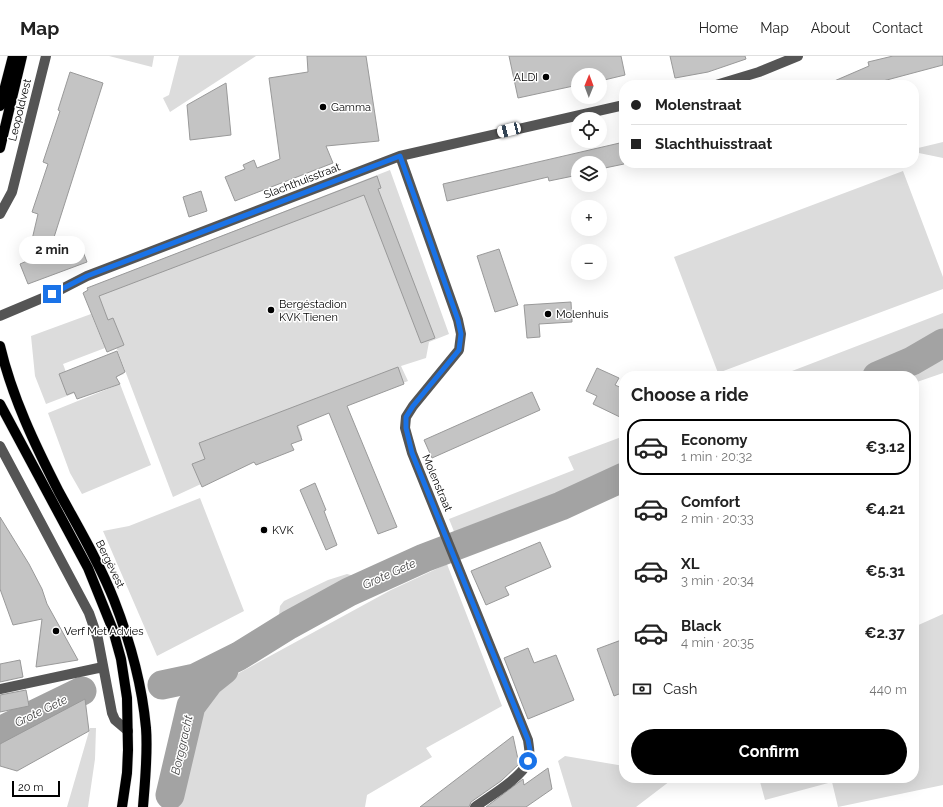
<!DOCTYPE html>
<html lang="en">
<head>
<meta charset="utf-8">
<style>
  body { margin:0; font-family:Raleway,sans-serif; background:#f2f2f2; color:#222; height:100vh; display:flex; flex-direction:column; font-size:15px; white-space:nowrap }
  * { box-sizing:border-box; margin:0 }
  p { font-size:13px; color:#767676 }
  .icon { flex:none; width:22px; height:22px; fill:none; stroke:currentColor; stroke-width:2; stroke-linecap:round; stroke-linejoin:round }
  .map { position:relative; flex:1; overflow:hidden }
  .panel { position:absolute; left:619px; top:315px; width:300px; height:412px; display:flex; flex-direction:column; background:#fff; border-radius:16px; box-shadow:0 4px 16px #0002 }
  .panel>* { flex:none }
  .banner { position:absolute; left:619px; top:24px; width:300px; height:88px; border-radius:16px; box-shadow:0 4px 16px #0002; display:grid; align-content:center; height:88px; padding:0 12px; background:#fff }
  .needle { width:26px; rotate:1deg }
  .buttons { position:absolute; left:571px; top:12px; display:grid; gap:8px }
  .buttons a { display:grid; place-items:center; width:36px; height:36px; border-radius:50%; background:#fff; box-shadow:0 4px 16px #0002; font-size:20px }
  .scale { position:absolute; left:12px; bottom:10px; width:48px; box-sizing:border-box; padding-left:4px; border:2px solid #000; border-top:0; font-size:11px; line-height:14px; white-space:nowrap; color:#000; -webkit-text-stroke:3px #fff; paint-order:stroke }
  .end { position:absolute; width:18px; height:18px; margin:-9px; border:5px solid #1a73e8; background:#fff; box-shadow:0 0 0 2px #fff }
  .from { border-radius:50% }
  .bubble { position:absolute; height:28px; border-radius:14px; background:#fff; box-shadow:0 4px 16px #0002; font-size:13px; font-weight:700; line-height:28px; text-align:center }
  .car { position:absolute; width:12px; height:24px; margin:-12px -6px; border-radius:5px; box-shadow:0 0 3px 1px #0007; background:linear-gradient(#fff 24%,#345 0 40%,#fff 0 76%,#345 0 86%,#fff 0) }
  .banner b { display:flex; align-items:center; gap:14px; height:38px; font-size:15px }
  .banner b+b { border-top:1px solid #e0e0e0 }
  .banner i { width:10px; height:10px; background:#222 }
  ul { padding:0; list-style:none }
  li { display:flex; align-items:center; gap:12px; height:56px; margin:0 8px 6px; padding:0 4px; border:2px solid transparent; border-radius:16px }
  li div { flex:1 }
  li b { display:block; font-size:15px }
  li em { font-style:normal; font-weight:700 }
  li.current { border-color:#000 }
  li>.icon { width:36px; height:36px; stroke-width:1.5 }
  h2 { padding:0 12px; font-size:18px; line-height:48px }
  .pay { display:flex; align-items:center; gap:10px; height:44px; padding:0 12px; font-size:15px }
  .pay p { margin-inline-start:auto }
  .primary-button { display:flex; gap:8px; margin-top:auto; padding:8px 12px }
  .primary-button a { flex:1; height:46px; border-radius:24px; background:#000; color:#fff; font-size:16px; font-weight:700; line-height:46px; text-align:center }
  header { display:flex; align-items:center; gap:24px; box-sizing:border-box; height:56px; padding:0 20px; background:#fff; border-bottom:1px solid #e0e0e0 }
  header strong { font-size:19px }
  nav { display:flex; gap:22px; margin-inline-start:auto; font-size:14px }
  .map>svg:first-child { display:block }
</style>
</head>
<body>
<header>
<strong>Map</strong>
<nav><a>Home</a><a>Map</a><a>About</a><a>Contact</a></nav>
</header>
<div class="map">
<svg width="943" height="751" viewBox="0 0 943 751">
  <rect width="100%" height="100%" fill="#fff"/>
  <path fill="#dcdcdc" d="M109,0H154L152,11Z
    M179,0H256L170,56L163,42L169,39Z
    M943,86V102L914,96V93Z
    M390,114L449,278L429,286L426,302L401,310L408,325L298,368L302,381L173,441L93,230Z
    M903,115L943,221V233L718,317L674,201Z
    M943,257V317L914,327V320H779Z
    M91,258L105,292L63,308L66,316L116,298L124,318L46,348L35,320L31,280Z
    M120,328L151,409L82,438L70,417L48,357Z
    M624,380V437L594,449L589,430L457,483L449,463L574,414L568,401Z
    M200,442L244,555L157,600L103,475L129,470Z
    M447,508L502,650L426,692L432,701L367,739L365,751H168L171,707L175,693L188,688L192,682L203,643L217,629L391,534Z
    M347,518L361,522L330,538L279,559L280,550L284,545L328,524Z
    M943,558V729L838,751L832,726L765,744L759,722H914V571Z
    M90,672H96L95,703L88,751H67Z
    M565,700L624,710V722H674L636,751H572L558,705Z"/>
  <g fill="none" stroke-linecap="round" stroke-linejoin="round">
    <path stroke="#a3a3a3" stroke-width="29" d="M877,320L912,305L943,287
      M162,629L195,622L239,600L289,569L349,536L424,502L561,450L624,421
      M0,675L82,635
      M170,739L191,650L209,626L224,614"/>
  </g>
  <path fill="#c4c4c4" stroke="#999" d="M307,0H366L379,85L326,90L333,107L235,145L225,121L245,113L243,109L254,104L257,112L280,103L269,22L308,16Z
    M509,0H621L625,19L600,25V19H578V29L518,42Z
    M670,0H745L746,3L708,16L675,22Z
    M893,0H943V9L868,29H825L869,10L868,6Z
    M70,16L103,27L49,197L79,185L87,206L28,228L20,208L27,205L38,158L32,156L48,108L43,106L60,55L58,54Z
    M226,27L231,79L190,84L187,49Z
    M624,86V108L600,113V107H578V119L549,125L548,121L447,145L443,128Z
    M377,120L381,132L378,133L435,282L421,287L364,139L99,240L108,264L113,262L124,289L107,296L83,237L88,234L87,232Z
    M201,135L207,155L189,161L183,141Z
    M499,193L518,249L495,256L477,200Z
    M571,246L572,266L539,268L540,281L527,282L524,249Z
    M117,295L125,316L116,321L120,328L77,343L74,336L67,339L59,318Z
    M398,311L404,328L347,350L397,471L378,478L329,357L297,370L302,384L291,388L294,394L256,409L254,406L202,431L192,408L205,403L199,387Z
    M597,312L619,322L615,329L624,333V363L593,348L597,340L586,335Z
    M532,336L540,354L432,402L424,384Z
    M315,427L326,454L324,455L327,463L337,489L326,494L300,434Z
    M0,461L29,508L42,533L47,548L78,604L36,611L42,563L13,569L0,533Z
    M540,486L551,511L505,531L509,539L486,549L471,515Z
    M624,583V636L614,640L597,593Z
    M528,592L534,607L556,599L574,644L528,663L504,602Z
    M20,604L23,621L0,626V608Z
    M26,634L29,650L0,656V639Z
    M85,643L89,675L17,715L0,710V688Z
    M513,680L519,708L501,725L471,746L469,751H420Z
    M548,712L552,733L526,751H486L523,723L524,729Z"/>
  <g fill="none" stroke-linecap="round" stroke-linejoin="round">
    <defs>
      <path id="major" d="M0,50L13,0
        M0,92L22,0
        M0,290C12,341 35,389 59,436C78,471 99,506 114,544C130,585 142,628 146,672C148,698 145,725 143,751
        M0,348L88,512L113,574L121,603L127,642L128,694L127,717L122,751"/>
    </defs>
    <use href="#major" stroke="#dbdbdb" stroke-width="11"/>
    <path stroke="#555" stroke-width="10" d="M716,29L759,16L798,0
      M400,100L458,264L461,278L459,294L413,350L406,361L405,372L412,397L528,684C529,692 531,699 528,706C521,722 490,740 475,751
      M0,158L12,136L46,0
      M0,260L52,238L87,220L400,100L624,49
      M0,390L89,557L98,583L112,657L115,664L128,675
      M0,633L103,611"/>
    <use href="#major" stroke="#000" stroke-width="10"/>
  </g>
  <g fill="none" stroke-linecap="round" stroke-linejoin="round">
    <path stroke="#1a73e8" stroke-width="5" d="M52,238L87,220L400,100L458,264L461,278L459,294L413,350L406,361V372L412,397L528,684L530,694L528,705"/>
  </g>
  <g fill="#000" stroke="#fff" stroke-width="1.5">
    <circle cx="546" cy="21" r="4"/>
    <circle cx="323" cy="51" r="4"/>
    <circle cx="271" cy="254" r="4"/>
    <circle cx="548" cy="258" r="4"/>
    <circle cx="264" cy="474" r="4"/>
    <circle cx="56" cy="575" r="4"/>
  </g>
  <g text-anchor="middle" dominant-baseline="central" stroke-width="3" stroke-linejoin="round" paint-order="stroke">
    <g font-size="11" fill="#000" stroke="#fff" text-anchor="start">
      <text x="538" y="21" text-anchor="end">ALDI</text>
      <text x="331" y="51">Gamma</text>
      <text x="279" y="248">Bergéstadion<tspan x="279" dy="13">KVK Tienen</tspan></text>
      <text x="556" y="258">Molenhuis</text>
      <text x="272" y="474">KVK</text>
      <text x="64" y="575">Verf Met Advies</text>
    </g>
    <g font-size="11" fill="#000" stroke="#fff">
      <text transform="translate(20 54) rotate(-76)">Leopoldvest</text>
      <text transform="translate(302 125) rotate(-21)">Slachthuisstraat</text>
      <text transform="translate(437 427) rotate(67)">Molenstraat</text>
      <text transform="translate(110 508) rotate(64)">Bergévest</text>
    </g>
    <g font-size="12" font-style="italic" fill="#444" stroke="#fff">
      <text transform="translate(389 518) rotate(-24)">Grote Gete</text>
      <text transform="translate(41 655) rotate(-26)">Grote Gete</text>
      <text transform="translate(182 689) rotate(-77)">Borggracht</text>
    </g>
  </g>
</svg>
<div class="buttons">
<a><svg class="needle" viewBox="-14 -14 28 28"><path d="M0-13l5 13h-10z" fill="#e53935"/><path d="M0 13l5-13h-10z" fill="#767676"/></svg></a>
<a><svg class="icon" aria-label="locate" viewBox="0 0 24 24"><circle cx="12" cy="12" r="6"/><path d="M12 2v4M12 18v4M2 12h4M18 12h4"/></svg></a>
<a><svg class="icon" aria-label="layers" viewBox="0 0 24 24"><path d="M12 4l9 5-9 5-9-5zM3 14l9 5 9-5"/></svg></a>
<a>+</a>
<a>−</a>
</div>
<div class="scale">20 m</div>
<i class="end from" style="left:528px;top:705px"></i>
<i class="end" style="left:52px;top:238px"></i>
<div class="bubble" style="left:19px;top:180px;width:66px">2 min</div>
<i class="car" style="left:509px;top:74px;rotate:256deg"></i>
<div class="banner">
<b><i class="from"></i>Molenstraat</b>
<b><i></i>Slachthuisstraat</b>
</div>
<section class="panel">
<h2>Choose a ride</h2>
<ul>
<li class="current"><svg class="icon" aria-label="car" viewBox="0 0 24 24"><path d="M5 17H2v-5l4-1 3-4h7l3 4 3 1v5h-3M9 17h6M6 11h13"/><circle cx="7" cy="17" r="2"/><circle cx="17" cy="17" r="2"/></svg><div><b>Economy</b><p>1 min · 20:32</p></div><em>€3.12</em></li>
<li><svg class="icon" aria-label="car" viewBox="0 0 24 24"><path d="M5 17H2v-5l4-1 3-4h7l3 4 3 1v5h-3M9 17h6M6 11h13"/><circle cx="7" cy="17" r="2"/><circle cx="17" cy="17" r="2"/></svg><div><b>Comfort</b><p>2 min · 20:33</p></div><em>€4.21</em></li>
<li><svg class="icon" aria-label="car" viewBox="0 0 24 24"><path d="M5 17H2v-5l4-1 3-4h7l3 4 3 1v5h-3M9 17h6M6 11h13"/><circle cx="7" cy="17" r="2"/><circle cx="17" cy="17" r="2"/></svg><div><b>XL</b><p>3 min · 20:34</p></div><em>€5.31</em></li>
<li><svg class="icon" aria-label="car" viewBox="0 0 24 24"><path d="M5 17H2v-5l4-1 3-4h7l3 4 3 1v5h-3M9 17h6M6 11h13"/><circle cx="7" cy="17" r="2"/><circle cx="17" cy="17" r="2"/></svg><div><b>Black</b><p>4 min · 20:35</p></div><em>€2.37</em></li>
</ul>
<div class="pay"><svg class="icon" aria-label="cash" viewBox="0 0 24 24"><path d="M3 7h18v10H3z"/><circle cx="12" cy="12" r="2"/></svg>Cash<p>440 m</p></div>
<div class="primary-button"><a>Confirm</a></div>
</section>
</div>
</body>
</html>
